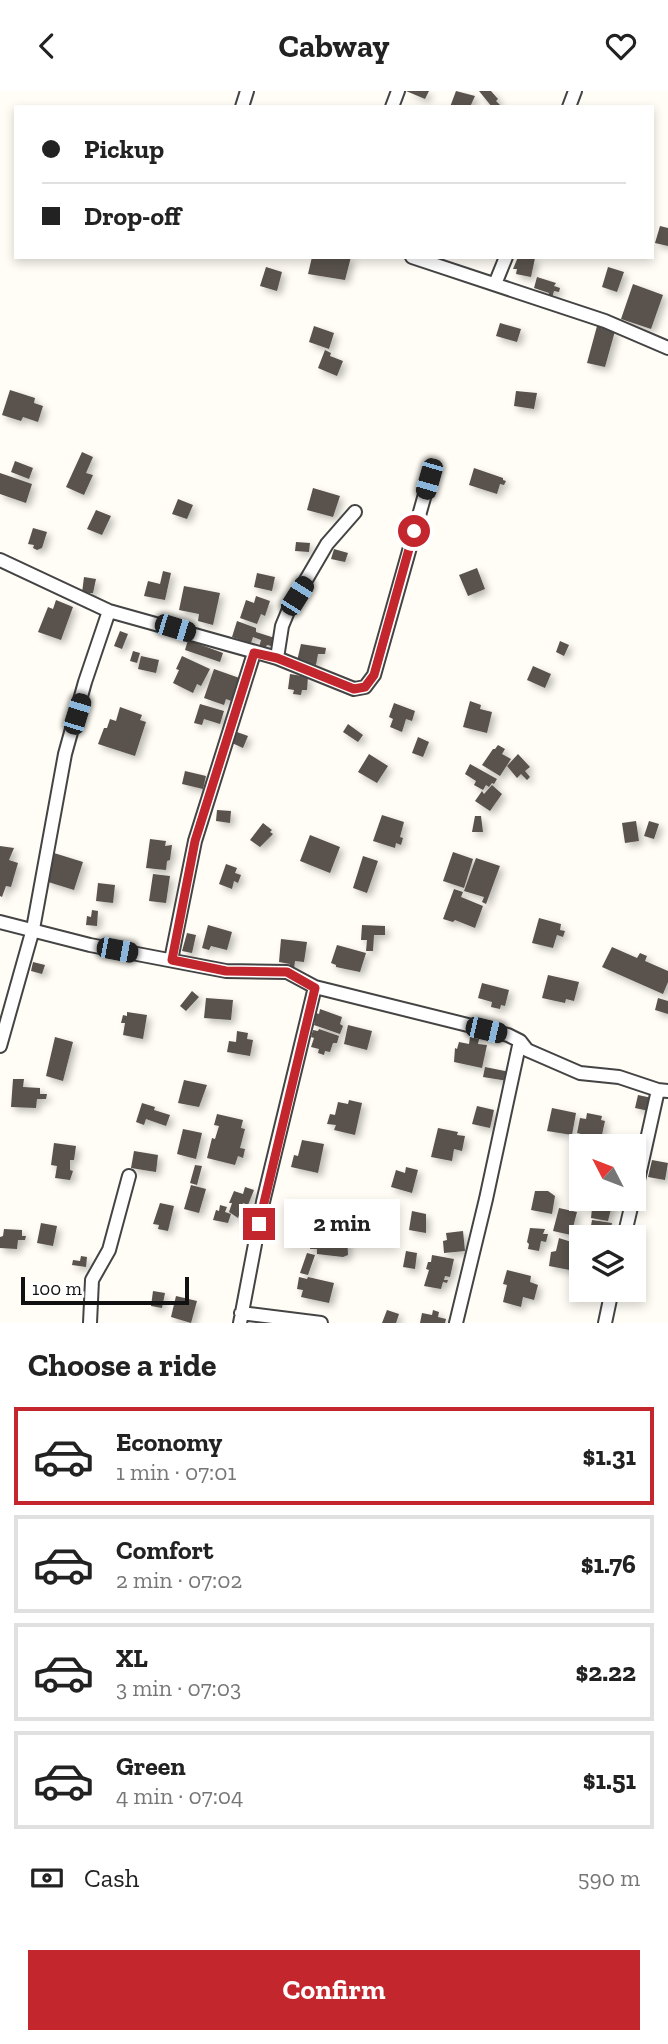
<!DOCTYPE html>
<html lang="en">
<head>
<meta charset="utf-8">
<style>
  body { margin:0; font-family:"Zilla Slab",serif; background:#f6f6f6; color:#222; height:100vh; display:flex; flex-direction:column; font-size:26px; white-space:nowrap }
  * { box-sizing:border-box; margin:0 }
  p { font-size:23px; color:#767676 }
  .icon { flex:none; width:38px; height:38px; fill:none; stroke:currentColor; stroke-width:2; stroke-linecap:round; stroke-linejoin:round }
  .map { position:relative; height:1232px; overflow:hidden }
  .sheet { display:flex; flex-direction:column; background:#fff; flex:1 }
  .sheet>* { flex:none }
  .guide { position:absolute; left:14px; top:14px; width:640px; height:154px; border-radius:0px; box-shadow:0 4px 10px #0003; display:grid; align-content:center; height:154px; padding:0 28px; background:#fff }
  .needle { width:46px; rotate:312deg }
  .controls { position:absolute; left:569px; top:1043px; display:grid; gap:14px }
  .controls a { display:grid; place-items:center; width:77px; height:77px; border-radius:0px; background:#fff; box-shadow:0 4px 10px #0003; font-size:35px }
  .scale { position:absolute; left:21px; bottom:18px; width:168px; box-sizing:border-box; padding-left:7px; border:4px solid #111; border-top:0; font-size:19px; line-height:24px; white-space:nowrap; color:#111; -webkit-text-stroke:5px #fff; paint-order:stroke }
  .end { position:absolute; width:32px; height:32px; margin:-16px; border:9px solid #c4262e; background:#fff; box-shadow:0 0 0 4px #fff }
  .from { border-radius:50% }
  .bubble { position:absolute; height:49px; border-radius:0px; background:#fff; box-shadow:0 4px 10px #0003; font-size:23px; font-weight:800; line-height:49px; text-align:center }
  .car { position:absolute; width:21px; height:42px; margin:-21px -10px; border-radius:9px; box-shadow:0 0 5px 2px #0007; background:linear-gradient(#222 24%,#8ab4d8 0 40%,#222 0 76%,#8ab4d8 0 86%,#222 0) }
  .guide b { display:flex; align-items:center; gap:24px; height:66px; font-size:26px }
  .guide b+b { border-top:2px solid #e0e0e0 }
  .guide i { width:18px; height:18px; background:#222 }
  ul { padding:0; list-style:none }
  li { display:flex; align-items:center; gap:21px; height:98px; margin:0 14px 10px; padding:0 14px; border:4px solid #e0e0e0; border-radius:0px }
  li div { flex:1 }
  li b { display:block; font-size:26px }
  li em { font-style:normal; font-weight:800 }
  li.on { border-color:#c4262e }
  li>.icon { width:63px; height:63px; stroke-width:1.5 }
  h2 { padding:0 28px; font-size:32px; line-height:84px }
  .pay { display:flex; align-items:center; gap:18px; height:77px; padding:0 28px; font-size:26px }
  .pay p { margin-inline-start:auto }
  .action { display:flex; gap:14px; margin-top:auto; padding:14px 28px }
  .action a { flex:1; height:80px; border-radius:0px; background:#c4262e; color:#fff; font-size:28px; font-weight:800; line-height:80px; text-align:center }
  header { display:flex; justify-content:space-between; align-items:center; height:91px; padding:0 28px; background:#fff; font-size:32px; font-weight:800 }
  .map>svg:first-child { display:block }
</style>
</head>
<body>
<header><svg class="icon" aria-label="back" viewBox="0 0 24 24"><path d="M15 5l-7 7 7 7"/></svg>Cabway<svg class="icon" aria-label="heart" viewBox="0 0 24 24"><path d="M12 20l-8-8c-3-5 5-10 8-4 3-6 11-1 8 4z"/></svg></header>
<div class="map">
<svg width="668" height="1232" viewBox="0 0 668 1232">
  <defs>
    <filter id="shadow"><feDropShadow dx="4" dy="4" stdDeviation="3.5" flood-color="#0004"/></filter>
  </defs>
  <rect width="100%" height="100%" fill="#fffdf5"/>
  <path fill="#5a524d" filter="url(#shadow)" d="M406,0H429L425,8Z
    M456,0L475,5L470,16H450Z
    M479,0H491L498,8L496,10L500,14L492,16Z
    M660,135L668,137V155L655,152Z
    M312,166H351L345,189L308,183Z
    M518,166L535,167L531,186L516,183L517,178H513Z
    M266,176L282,181L277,200L260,195Z
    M608,176L624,181L617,201L602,196Z
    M537,186L556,192L554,195L560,197L559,201L554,200L552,207L548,205L549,202L534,197Z
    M633,193L663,204L651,238L621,228Z
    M500,232L521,238L517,251L496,245Z
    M314,235L334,242L329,258L309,251Z
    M597,235L615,240L605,276L587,272Z
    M325,259L331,262L330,265L343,270L337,285L318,277Z
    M10,299L35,307L34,312L43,315L38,331L23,326L21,330L2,324Z
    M516,300L537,302L534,318L514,315Z
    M82,361L93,366L86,382L93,384L84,404L66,396Z
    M15,370L33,377L29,388L11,381Z
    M474,377L503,387V389L506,390L504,394L500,393L497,403L469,394Z
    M0,382L32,393L26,412L0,403Z
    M313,397L340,405L333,426L307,419Z
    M178,408L193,414L187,428L172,423Z
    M96,419L111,425L102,444L87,438Z
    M33,437L47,441L42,457L37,459L33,457L34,454L28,453Z
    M296,451L310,452L309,461L295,460Z
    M334,458L348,462L345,471L331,468Z
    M477,477L485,498L468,505L459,484Z
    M163,480L171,482L165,509L144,505L148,490L160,493Z
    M257,482L275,486L272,500L254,496Z
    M84,486L96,488L93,502H90L89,508L82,502Z
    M184,495L220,502L213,534L198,530L199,523L179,519Z
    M256,505L270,510L265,525L261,523L257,533L240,527L246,509L254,512Z
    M56,509L73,516L61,549L38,541L48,516L53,518Z
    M237,530L256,537V541L278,548L275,556L267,554L265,558L259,556L261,549L253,546L251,552L232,546Z
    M120,540L128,543L122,558L114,555Z
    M188,549L223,562L220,571L185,559Z
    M560,550L569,554L564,565L556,561Z
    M301,553L326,557L325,563H318L316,574L297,570Z
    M133,560L140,562L137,572L130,570Z
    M141,565L159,569L156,582L138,578Z
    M182,565L210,578L201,595L197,593L193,602L173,592L179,579L176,578Z
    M533,575L551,583L545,597L527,589Z
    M214,578L245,589L237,612L226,608L224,614L204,607Z
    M290,583L308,586L307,599H302L301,604L293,603L294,599L288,598Z
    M470,610L481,614L480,618L492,621L487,642L463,636Z
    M394,612L415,620L412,630L406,628L402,641L390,636L393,628L389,626Z
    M200,613L224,620L220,633L204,628L202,634L194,632Z
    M120,616L142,624L140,629L146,631L135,665L98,653L104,637H107L110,628L116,630Z
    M348,633L363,644L358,651L343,641Z
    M237,641L248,645L243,657L232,652Z
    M418,646L429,651L423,666L412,662Z
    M498,654L505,658L502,663L511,668L500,685L482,674L493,658H495Z
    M369,663L388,675L377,692L358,681Z
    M518,663L530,676L525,680L530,686L527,689L521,683L517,687L507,675Z
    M470,673L497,688L494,693L492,692L489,696L486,694L483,699L474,694L476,690L465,683Z
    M185,680L206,685L203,698L182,693Z
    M492,694L502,703L490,720L475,710L482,700L484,703Z
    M217,719L231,720L230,732L216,730Z
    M382,724L404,731L400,746L403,747L401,754L396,752L395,757L373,750Z
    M475,725H481L483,741H472Z
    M636,730L639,750L625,752L622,732Z
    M649,730L659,733L654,748L644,745Z
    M263,732L272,739L270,741L273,743L260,756L250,749Z
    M310,744L340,756L330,782L300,770Z
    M150,748L166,750L165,755L172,754L170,769L167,770L166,779L146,777Z
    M0,755L14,757L9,769L18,772L11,796L6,795L2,806L0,805Z
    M453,761L473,768L464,797L443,790Z
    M54,762L83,771L74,799L45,790Z
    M363,765L378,770L367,802L353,797Z
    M476,767L500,775L486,813L482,811L484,806L464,800Z
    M226,773L237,777L235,782L241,784L238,792L234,790L232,798L219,793Z
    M153,783L170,785L166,812L149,810Z
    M98,792L115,794L113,812L96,810Z
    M454,798L463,801L461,806L483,815L475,837L455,829L453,831L443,828Z
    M92,819L98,820L97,835L86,834L87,825L91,826Z
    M539,827L561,833L560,839L565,840L563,846L557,844L553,857L532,852Z
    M208,834L232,841L227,859L211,855L209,859L202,857Z
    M362,834L385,835V844H374L373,860H366L367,849H361Z
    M187,842L196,844L192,862L182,860Z
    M281,848L307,851L304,871L295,870L294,878H289L290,873L279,871Z
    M337,854L366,862L360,881L336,876V874L331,872Z
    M612,856L637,867L640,862L647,865L645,870L668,880V891L663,903L602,876Z
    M33,871L45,874L42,883L31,880Z
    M548,884L579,891L574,910L566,908L565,912L542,907Z
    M482,892L509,899L505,915L501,914L500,918L491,916L492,911L478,907Z
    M192,900L199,906L186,920L180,915Z
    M206,907L233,909L231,929L204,927Z
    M658,907L668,910V923L655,919Z
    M320,918L342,926L340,933L343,935L340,943L314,934L315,929L310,927L313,921L319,923Z
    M127,921L147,924L143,948L123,944L125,932H121L123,924L127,925Z
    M348,934L372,940L367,959L344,953Z
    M319,938L339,945L337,952H333L330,961L325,960L324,964L318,962L319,958L311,956L314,947L311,946L313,939L318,940Z
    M237,940L248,942L247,948L253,949L250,965L227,961L229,950L236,951Z
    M55,946L73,951L63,990L46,985Z
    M470,946L479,948L478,953L487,954L482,977L454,971L455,957L457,958L459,951L469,953Z
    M485,976L510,981L508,990L483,986Z
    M13,988H24L23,996L40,997V1003H47L46,1008H37L36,1017L11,1016Z
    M184,989L207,994L199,1016L178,1012Z
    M638,1004L652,1007L649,1020L635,1017Z
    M349,1009L362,1012L355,1044L334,1039L336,1034L327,1033L330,1023L335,1024L338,1011L348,1013Z
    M142,1012L155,1016L154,1019L170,1024L166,1035L146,1028L144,1034L136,1031Z
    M477,1015L494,1019L490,1037L472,1033Z
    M552,1017L576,1022L572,1044L547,1040Z
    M587,1022L602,1025L601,1029L605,1030L600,1053L579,1049L581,1043L577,1042L580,1027L586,1028Z
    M217,1023L243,1029L241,1037L245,1038L240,1057L245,1058L243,1067L238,1065L235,1074L207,1067L212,1047L215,1048L219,1035L214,1034Z
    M438,1037L458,1041L457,1044L465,1045L462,1060L454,1058L452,1070L431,1066Z
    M183,1038L202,1042L196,1068L177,1063Z
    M302,1049L324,1053L318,1082L291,1076L294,1064L298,1065Z
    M54,1052L76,1055L74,1069H70V1079L73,1080L70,1089L55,1087L57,1075L51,1074Z
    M134,1060L158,1064L156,1081L131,1077Z
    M652,1069L668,1072L665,1089L648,1086Z
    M195,1074L202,1075L197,1094L190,1092Z
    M406,1076L418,1079L412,1102L391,1096L396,1079L405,1082Z
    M191,1094L206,1098L199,1122L184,1118Z
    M245,1096L254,1099L248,1114L243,1112L238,1127L229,1121L232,1112H229L234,1100L243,1103Z
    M535,1100H548L555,1105L552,1123L531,1119Z
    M593,1108L613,1110L608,1130L591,1127Z
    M160,1112L174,1115L168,1140L158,1138L159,1134L153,1133Z
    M220,1114L227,1116L225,1121L231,1123L228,1132L213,1129L216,1119L219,1120Z
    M380,1117L386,1118L384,1125L377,1124L375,1131L370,1130L373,1118L379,1120Z
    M559,1117L577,1121L571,1144L553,1140Z
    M412,1120L426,1123V1142L409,1139Z
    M244,1123L253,1125L250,1139L239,1137V1128L242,1129Z
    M592,1129L612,1132L609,1146H589Z
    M41,1132L57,1135L53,1155L37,1152Z
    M530,1137L545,1138L543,1143H548L546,1151L541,1150L539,1160L528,1158L529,1153L527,1151Z
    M4,1138L22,1139V1145H26L25,1149H18L17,1158L0,1157V1146L3,1145Z
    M463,1140L465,1160L444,1162L443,1150L447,1149L446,1142Z
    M329,1142L347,1144L348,1164L343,1166L317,1163V1158H310L311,1147L328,1149Z
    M559,1147L581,1154L580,1181L549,1175L551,1161L556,1160Z
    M406,1160L417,1162L415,1178L403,1176Z
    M307,1162L315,1164L308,1184L300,1182Z
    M432,1164L454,1168L450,1186L445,1185L444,1189H448L447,1192L443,1191L441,1198L424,1195L429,1179L426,1178L428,1171H431Z
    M81,1165L87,1166L86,1176L72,1174L73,1169L80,1170Z
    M507,1179L531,1185L530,1191L538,1194L534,1209L523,1206L521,1216L503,1211L507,1194L503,1193Z
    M299,1186L307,1188L308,1186L334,1192L329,1212L301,1206L303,1199L297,1198Z
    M153,1200L165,1202L162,1217L151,1215Z
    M176,1205L197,1210L191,1232L171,1226Z
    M387,1219L399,1223L396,1232H382Z
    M433,1219L439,1221L438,1226L446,1228L445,1232H420L422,1222L432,1224Z"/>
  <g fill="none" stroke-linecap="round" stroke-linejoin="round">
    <defs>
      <path id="minor" d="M242,16L247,0
        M392,16L398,0
        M569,16L575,0
        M412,166L605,230L668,257
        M495,193L506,166
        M0,469L109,520L277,567L354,598L365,596L374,584L429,389
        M277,567L282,535L289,518L327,453L355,421
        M0,831L90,854L226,880L287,881L315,896L508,944L520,950L527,959L580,982L619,986L658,999L668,1000
        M171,869L195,750L254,562
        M0,955L33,838L65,663L85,591L109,520
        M634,1107L658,999
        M624,1146L633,1108
        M241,1222L321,1232
        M90,1232L92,1189L109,1159L129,1085
        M240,1232L263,1111L315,896
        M456,1232L486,1108L520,950
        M605,1232L612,1199"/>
    </defs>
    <use href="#minor" stroke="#444" stroke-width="16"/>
    <use href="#minor" stroke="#fff" stroke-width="12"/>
  </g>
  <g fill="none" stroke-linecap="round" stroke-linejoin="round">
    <path stroke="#c4262e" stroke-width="9" d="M259,1133L315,897L287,881L226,880L172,869L195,750L254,562L277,567L354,598L365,596L374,584L414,440"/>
  </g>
</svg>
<div class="controls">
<a><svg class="needle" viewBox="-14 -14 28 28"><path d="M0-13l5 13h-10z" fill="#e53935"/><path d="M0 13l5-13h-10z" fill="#767676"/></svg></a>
<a><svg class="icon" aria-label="layers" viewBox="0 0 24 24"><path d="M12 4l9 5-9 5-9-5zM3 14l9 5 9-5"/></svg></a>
</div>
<div class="scale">100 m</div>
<i class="end from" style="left:414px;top:440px"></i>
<i class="end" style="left:259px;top:1133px"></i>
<div class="bubble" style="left:284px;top:1108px;width:116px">2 min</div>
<i class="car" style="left:429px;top:388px;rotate:196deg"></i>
<i class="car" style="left:297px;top:505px;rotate:32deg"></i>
<i class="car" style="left:175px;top:537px;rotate:107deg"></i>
<i class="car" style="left:77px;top:623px;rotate:17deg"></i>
<i class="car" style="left:117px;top:859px;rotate:101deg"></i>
<i class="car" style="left:486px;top:939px;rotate:103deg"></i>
<div class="guide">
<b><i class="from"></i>Pickup</b>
<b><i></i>Drop-off</b>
</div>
</div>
<section class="sheet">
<h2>Choose a ride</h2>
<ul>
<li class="on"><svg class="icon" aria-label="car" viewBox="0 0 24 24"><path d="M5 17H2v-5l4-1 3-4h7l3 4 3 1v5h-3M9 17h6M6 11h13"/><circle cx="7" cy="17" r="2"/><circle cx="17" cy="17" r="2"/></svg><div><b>Economy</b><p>1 min · 07:01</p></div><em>$1.31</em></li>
<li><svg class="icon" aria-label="car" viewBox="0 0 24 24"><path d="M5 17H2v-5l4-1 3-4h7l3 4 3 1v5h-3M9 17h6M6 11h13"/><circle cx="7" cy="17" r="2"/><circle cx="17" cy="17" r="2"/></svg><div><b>Comfort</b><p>2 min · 07:02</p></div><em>$1.76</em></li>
<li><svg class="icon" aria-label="car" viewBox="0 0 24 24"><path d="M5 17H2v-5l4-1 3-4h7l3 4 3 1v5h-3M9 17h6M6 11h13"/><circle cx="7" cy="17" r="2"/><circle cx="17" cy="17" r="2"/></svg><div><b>XL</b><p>3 min · 07:03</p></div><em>$2.22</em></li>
<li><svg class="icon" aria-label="car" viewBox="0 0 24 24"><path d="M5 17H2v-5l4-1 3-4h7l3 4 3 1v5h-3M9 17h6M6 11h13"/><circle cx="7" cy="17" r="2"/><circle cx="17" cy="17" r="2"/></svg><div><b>Green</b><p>4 min · 07:04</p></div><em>$1.51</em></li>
</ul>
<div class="pay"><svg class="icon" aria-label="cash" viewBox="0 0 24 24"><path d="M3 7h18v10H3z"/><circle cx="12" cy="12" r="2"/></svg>Cash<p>590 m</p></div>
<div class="action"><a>Confirm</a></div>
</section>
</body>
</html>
